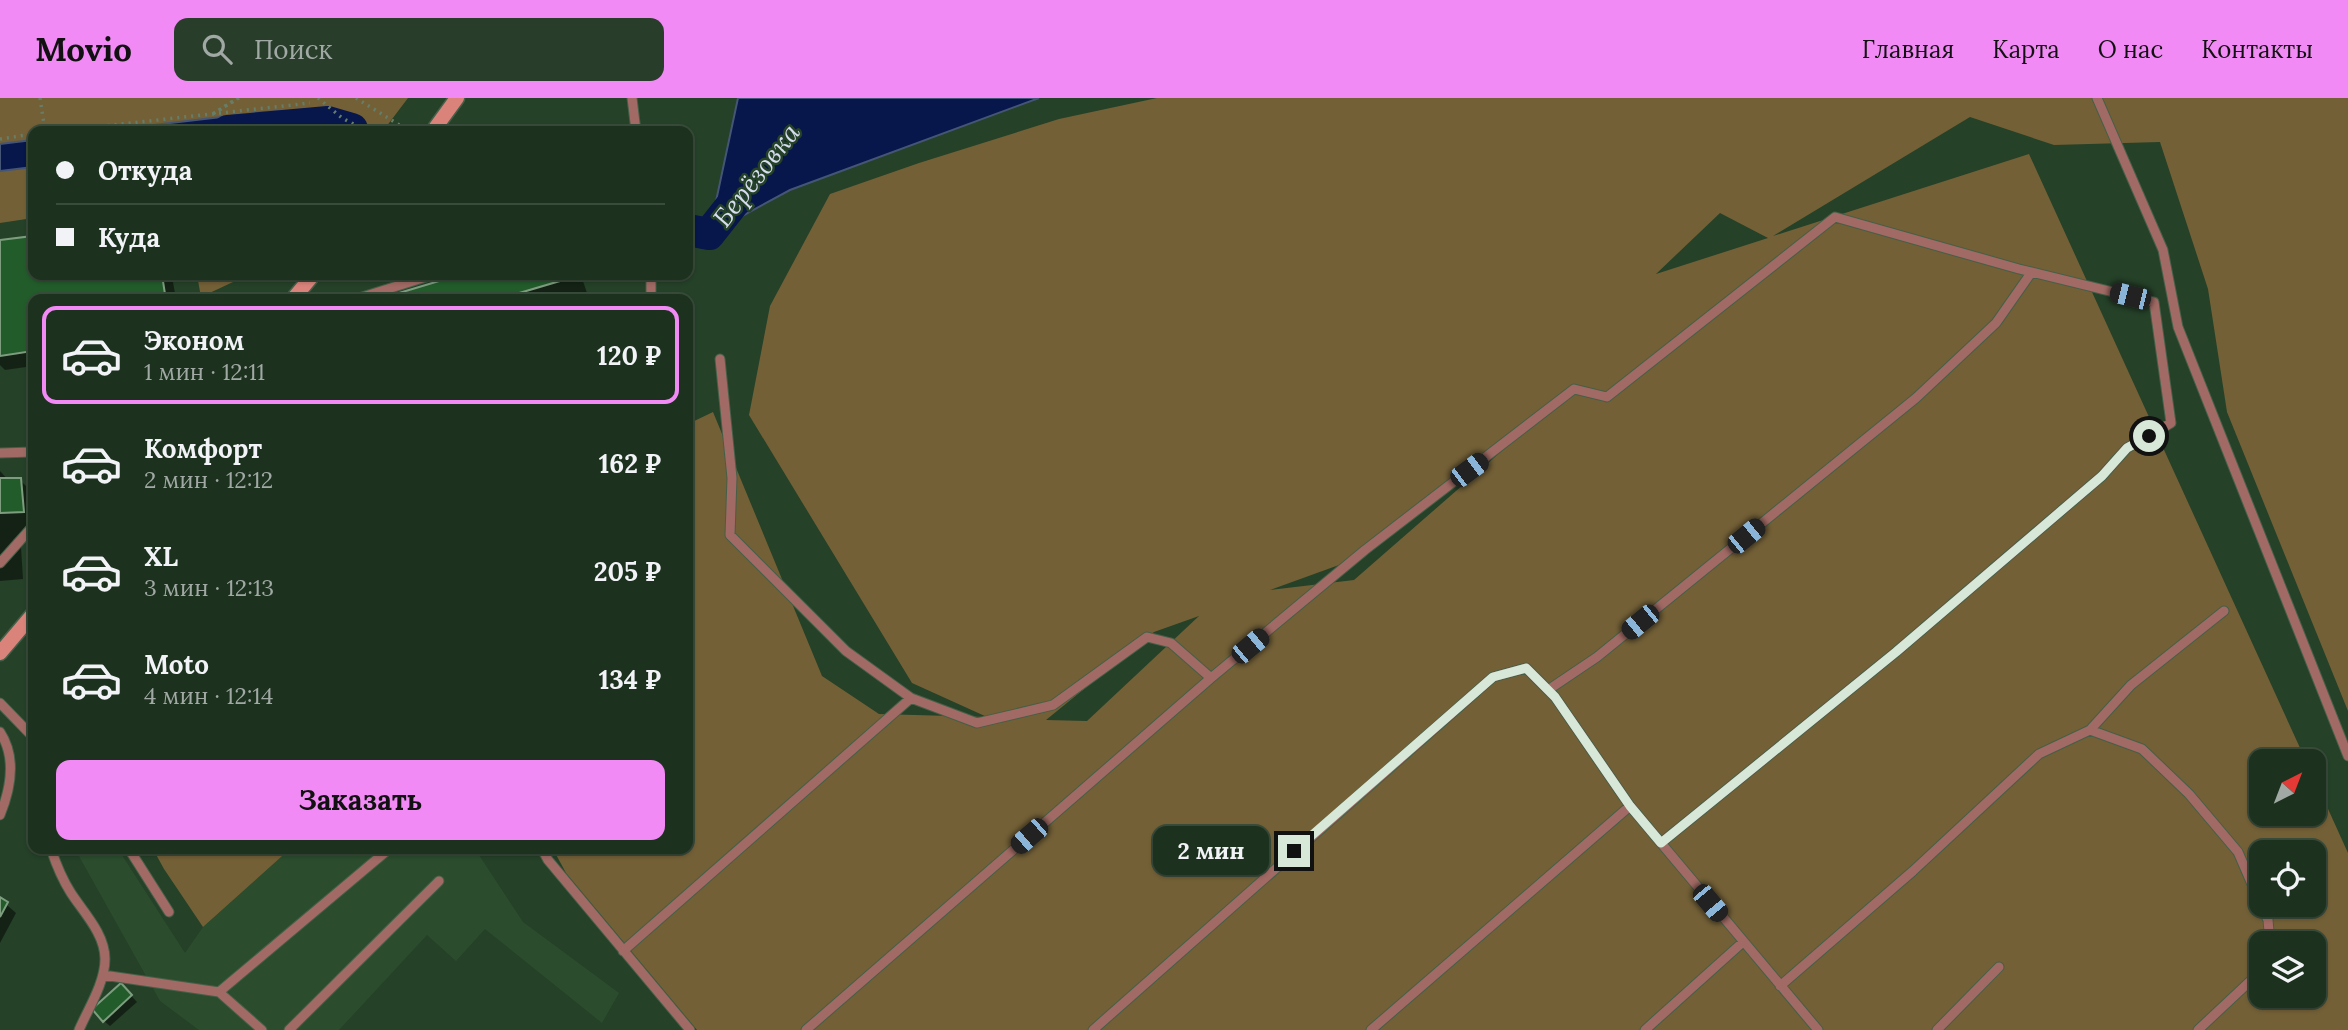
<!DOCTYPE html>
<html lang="ru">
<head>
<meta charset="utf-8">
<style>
  body { margin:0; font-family:Lora,serif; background:#293d2b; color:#f1f3f6; height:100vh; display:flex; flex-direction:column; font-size:26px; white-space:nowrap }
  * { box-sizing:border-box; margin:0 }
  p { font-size:23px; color:#a0a9a4 }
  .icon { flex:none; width:38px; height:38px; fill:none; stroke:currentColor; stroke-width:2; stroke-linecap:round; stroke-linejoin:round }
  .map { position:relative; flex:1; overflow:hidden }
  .drawer { position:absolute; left:28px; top:196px; width:665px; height:560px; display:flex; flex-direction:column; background:#1c311e; border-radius:14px; box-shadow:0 2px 5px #0004,0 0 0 2px #3a4c3c }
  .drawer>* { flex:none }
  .hud { position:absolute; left:28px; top:28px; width:665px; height:154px; border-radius:14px; box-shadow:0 2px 5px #0004,0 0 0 2px #3a4c3c; display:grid; align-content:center; height:154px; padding:0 28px; background:#1c311e }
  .needle { width:46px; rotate:42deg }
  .controls { position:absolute; left:2249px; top:651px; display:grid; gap:14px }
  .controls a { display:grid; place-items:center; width:77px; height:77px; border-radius:14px; background:#1c311e; box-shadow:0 2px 5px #0004,0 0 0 2px #3a4c3c; font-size:35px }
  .end { position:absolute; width:32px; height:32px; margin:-16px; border:9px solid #d7e8d8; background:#111; box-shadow:0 0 0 4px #111 }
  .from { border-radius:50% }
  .bubble { position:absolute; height:49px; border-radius:14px; background:#1c311e; box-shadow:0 2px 5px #0004,0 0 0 2px #3a4c3c; font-size:23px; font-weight:700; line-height:49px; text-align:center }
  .car { position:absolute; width:21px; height:42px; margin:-21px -10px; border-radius:9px; box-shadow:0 0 5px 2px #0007; background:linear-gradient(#222 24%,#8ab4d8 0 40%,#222 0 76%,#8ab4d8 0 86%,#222 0) }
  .hud b { display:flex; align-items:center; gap:24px; height:66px; font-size:26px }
  .hud b+b { border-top:2px solid #3a4c3c }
  .hud i { width:18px; height:18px; background:#f1f3f6 }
  ul { padding:12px 0 0; list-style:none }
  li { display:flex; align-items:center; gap:21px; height:98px; margin:0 14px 10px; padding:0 14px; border:4px solid transparent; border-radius:14px }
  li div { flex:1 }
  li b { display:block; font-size:26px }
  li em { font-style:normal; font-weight:700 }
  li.active { border-color:#f18af4 }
  li>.icon { width:63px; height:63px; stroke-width:1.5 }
  .button { display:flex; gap:14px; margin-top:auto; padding:14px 28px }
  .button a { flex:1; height:80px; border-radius:14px; background:#f18af4; color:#111; font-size:28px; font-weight:700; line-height:80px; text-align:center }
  header { display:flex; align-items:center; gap:42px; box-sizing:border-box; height:98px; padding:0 35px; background:#f18af4; color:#111 }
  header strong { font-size:33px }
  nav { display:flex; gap:38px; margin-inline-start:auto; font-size:24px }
  .search { width:490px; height:63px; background:#293d2b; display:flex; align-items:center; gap:18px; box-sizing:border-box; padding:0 24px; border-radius:14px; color:#a0a9a4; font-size:26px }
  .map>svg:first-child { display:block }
</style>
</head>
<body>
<header>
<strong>Movio</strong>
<div class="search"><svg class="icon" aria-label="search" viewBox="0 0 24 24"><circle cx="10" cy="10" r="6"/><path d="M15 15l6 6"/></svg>Поиск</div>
<nav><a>Главная</a><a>Карта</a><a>О нас</a><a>Контакты</a></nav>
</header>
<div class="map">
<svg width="2348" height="932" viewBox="0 0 2348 932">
  <rect width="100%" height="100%" fill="#254128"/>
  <path fill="#2b4d2e" d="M75,751H118L185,855L203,829L290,751H475L523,824L619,895L602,925L485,831L456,863L427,837L339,932H199L160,903Z"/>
  <path fill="#736037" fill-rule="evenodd" d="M0,0H408L383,33H33V120L0,125Z
    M1157,0H2348V613L2227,314L2208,191L2160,44L2054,47L1970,19L1773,138L2029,56L2306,663H2261V716H2314V680L2348,755V932H697L566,775L553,751H688V326L713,314L822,578L879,616L987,619L912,585L749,317L770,208L830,96L919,65L1059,21ZM1720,115L1768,140L1656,176ZM1511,345L1354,482L1270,492L1350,463ZM1199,518L1087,623L1046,622L1154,534ZM2261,754H2314V807H2261ZM2261,845H2314V898H2261Z
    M197,177H248L201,199Z
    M153,751H290L203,829L164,771Z"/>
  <path fill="#07164b" stroke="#455575" stroke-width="2" d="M738,0H1039L790,92L709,136Z
    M326,11L328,24L323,33H102L264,14Z
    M33,42V69L0,73V46Z"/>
  <path fill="#0007" d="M33,139V177H198L199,181L173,184L176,201H33V268L5,272L0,267V144Z
    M465,177H581L588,198L578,201H385Z
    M0,373L8,382H20L33,395V440L13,441L21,449L23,481L0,483Z
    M0,801L16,815L0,845Z
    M121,887L137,904L110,928L104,923Z"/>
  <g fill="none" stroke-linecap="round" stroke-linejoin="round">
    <path stroke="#07164b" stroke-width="32" d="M228,33L328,24L352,31
      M688,132L709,136L735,103"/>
  </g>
  <path fill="#235c2b" stroke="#7e9d7f" stroke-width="2" d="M33,138V177H162L165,196L125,201H33V253L0,258V142Z
    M459,177H569L570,180L499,201H379Z
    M0,380H21L24,414L0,415Z
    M0,799L8,804L0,819Z
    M121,885L132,897L103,924L92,911Z"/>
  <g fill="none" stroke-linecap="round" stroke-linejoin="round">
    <defs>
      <path id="service" d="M632,0L636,33
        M2097,0L2163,152L2178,229L2348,658
        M651,177V201
        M356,201L432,177
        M720,261L732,380L730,437L846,553L911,600
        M0,355L33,354
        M0,465L33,428
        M1548,592L1597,559L1916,300L1996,225L2031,175
        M0,605L33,639
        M2090,632L2131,587L2224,513
        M0,634C17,660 11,690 0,717
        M51,751C56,766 62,781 71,795C84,815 105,836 105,861C105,885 88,911 79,932
        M129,751L169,814
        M542,751L548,762L690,932
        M2261,807L2268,822L2270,845
        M623,853L911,600L977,625L1053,607L1147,539L1171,545L1211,580L1365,452L1574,291L1607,299L1835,119L2019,171L2154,204L2171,325L2127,350L2102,378L1896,554L1661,745
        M103,877L219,894L389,751
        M1780,888L1913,773L2039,656L2090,632L2142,651L2189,696L2238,754L2261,807
        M219,894L262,932
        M289,932L439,783
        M806,932L1211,580
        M1093,932L1493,579L1526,570L1555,599L1630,708L1818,932
        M1371,932L1630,708
        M1645,932L1743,844
        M1937,932L1999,869
        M2198,932L2261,873"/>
      <path id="secondary" d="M433,33L457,0
        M293,201L313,177
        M0,555L33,516"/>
    </defs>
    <use href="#service" stroke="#455f48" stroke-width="11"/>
    <use href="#secondary" stroke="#455f48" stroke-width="17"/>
    <path stroke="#667e68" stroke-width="3.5" stroke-dasharray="2 5" stroke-linecap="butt" d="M40,0L45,33
      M238,0L211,17L239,0
      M318,0L342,20L367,33
      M356,0L401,28L397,33
      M59,33L310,5
      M0,41L33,36"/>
    <use href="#service" stroke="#a16a64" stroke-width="9"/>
    <use href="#secondary" stroke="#da837b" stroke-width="14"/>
  </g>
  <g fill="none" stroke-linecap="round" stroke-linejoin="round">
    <path stroke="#d7e8d8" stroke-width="9" d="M1294,753L1493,579L1526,570L1555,599L1630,708L1661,745L1896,554L2102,378L2127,350L2149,338"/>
  </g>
  <g text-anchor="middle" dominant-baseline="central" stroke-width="5" stroke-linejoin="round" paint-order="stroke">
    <g font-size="26" font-style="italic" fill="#d5ddef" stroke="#254128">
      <text transform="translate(756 77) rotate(-52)">Берёзовка</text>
    </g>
  </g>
</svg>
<div class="controls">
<a><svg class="needle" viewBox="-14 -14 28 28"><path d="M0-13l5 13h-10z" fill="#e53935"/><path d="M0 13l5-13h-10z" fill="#a0a9a4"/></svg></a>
<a><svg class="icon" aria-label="locate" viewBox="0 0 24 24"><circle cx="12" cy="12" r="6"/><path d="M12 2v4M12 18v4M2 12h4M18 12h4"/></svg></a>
<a><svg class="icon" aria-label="layers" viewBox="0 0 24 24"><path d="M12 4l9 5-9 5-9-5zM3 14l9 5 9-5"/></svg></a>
</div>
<i class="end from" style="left:2149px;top:338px"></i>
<i class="end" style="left:1294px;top:753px"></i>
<div class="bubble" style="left:1153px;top:728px;width:116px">2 мин</div>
<i class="car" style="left:2130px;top:198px;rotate:284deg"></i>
<i class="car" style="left:1469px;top:372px;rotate:53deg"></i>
<i class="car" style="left:1746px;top:438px;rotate:51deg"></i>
<i class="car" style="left:1640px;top:524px;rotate:231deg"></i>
<i class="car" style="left:1250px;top:548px;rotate:50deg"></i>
<i class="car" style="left:1029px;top:738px;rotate:229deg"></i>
<i class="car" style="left:1710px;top:805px;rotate:140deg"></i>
<div class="hud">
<b><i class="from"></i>Откуда</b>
<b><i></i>Куда</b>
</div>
<section class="drawer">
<ul>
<li class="active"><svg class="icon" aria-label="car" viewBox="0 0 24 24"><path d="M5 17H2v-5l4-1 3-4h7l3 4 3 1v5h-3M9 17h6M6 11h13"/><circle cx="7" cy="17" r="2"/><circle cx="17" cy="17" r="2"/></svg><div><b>Эконом</b><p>1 мин · 12:11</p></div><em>120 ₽</em></li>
<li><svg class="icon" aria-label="car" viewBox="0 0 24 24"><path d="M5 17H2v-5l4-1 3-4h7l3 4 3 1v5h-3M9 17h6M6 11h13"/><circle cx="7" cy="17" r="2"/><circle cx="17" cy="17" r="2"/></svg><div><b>Комфорт</b><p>2 мин · 12:12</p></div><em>162 ₽</em></li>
<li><svg class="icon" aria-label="car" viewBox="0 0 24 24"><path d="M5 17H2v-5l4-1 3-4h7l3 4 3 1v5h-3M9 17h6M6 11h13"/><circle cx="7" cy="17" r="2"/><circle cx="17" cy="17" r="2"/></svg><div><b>XL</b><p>3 мин · 12:13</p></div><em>205 ₽</em></li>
<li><svg class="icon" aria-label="car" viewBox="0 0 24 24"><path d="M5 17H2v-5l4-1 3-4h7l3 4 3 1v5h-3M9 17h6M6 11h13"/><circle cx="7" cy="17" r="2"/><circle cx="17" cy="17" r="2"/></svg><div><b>Moto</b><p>4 мин · 12:14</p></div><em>134 ₽</em></li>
</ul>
<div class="button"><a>Заказать</a></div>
</section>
</div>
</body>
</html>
